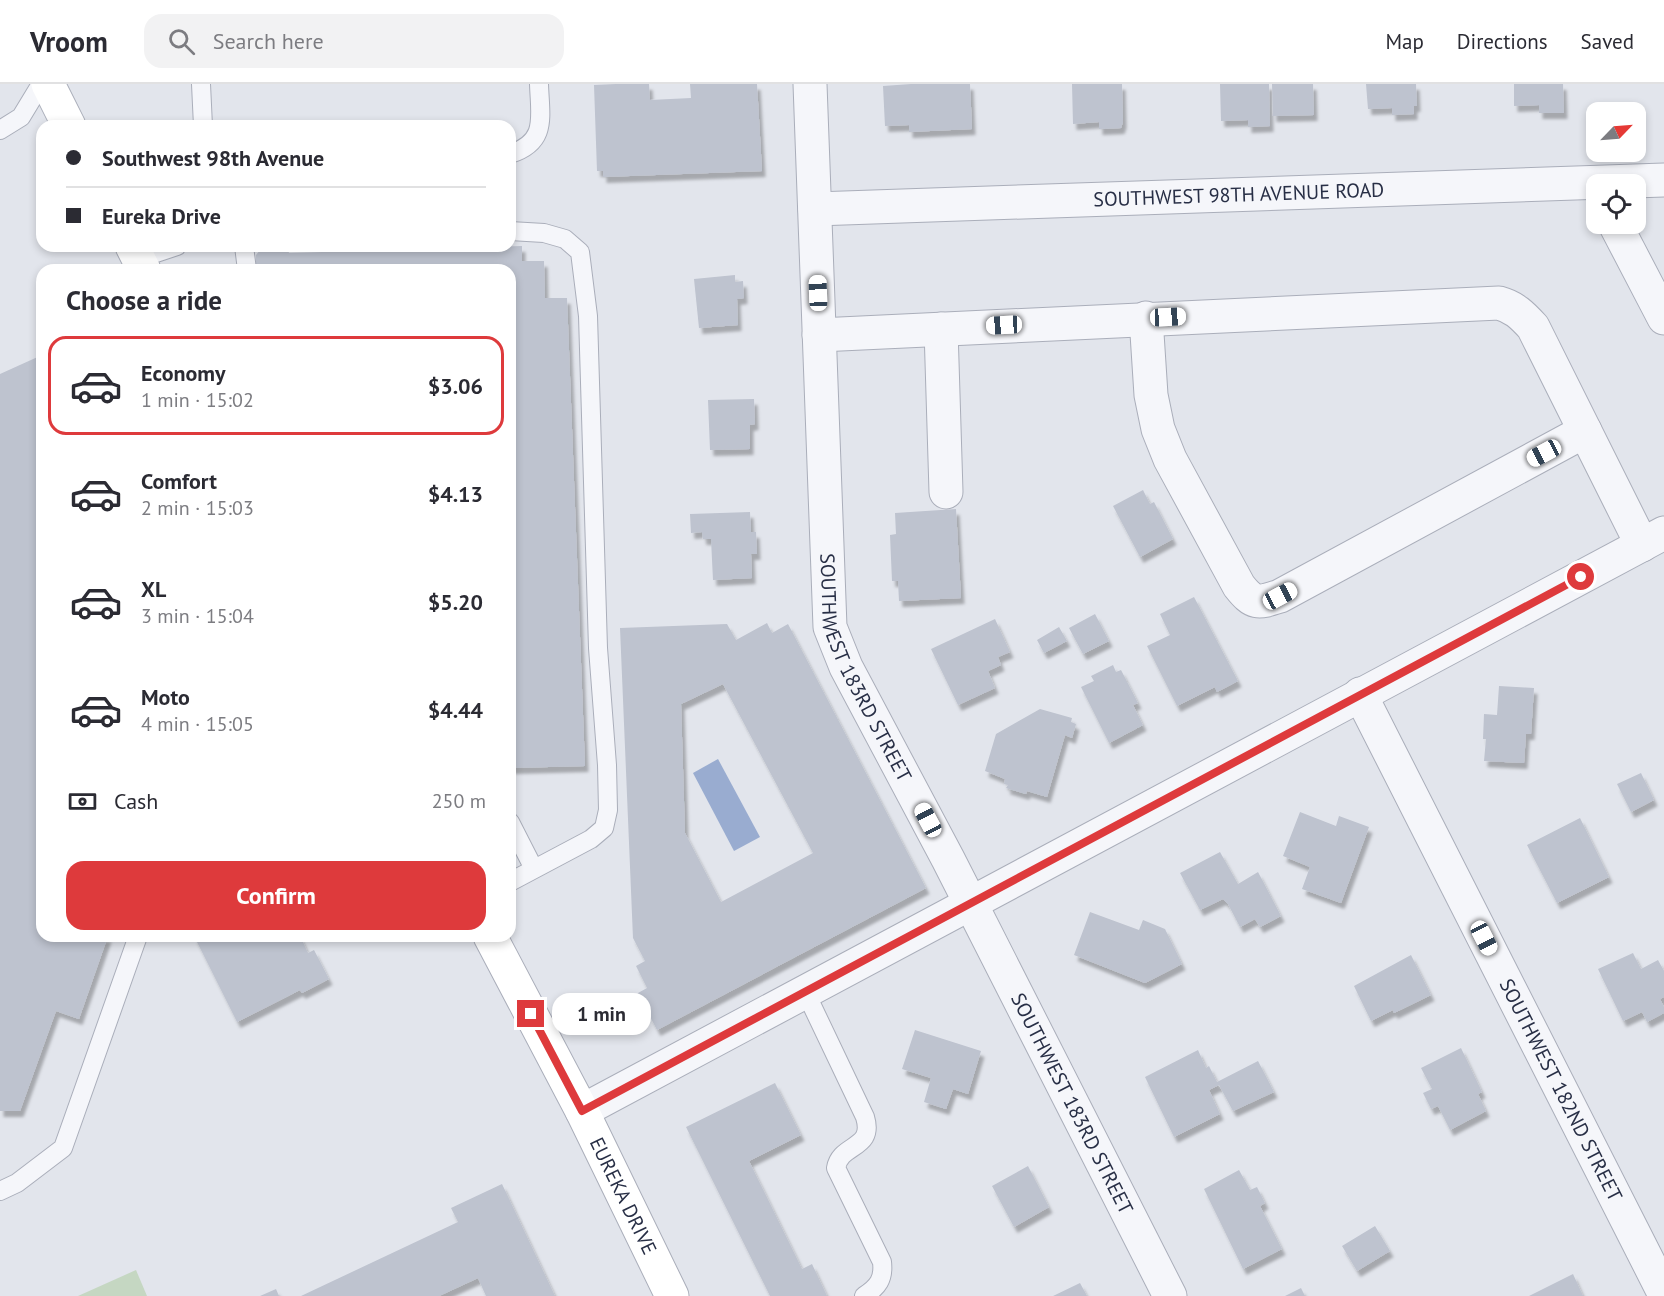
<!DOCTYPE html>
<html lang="en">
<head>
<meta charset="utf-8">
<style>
  body { margin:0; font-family:"PT Sans",sans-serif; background:#f2f2f3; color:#2b2b33; height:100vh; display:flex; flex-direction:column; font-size:22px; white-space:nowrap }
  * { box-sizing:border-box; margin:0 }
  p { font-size:20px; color:#7c7c81 }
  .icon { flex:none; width:33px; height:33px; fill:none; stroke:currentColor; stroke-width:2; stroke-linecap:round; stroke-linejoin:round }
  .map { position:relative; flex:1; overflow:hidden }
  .panel { position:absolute; left:36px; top:180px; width:480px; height:678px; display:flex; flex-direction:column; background:#fff; border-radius:18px; box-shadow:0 3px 9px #0003 }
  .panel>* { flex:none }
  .guide { position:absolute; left:36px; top:36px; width:480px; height:132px; border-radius:18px; box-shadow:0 3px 9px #0003; display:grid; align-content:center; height:132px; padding:0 30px; background:#fff }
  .needle { width:39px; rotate:65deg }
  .tools { position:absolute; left:1586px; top:18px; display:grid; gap:12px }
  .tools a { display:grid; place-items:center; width:60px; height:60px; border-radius:12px; background:#fff; box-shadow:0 3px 9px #0003; font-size:30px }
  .end { position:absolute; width:27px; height:27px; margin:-14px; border:8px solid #de3a3c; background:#fff; box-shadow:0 0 0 3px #fff }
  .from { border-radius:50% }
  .bubble { position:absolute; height:42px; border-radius:18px; background:#fff; box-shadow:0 3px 9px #0003; font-size:20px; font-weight:700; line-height:42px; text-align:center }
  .car { position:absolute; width:18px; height:36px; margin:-18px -9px; border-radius:8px; box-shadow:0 0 4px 2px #0007; background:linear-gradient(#fff 24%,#345 0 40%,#fff 0 76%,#345 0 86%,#fff 0) }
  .guide b { display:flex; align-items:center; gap:21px; height:57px; font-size:22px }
  .guide b+b { border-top:2px solid #e1e1e2 }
  .guide i { width:15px; height:15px; background:#2b2b33 }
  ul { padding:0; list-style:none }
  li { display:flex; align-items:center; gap:18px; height:99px; margin:0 12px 9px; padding:0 18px; border:3px solid transparent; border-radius:18px }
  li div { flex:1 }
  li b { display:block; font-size:22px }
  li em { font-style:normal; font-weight:700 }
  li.selected { border-color:#de3a3c }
  li>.icon { width:54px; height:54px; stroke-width:1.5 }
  h2 { padding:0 30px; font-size:27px; line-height:72px }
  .pay { display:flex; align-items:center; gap:15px; height:66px; padding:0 30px; font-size:22px }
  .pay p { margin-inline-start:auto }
  .action { display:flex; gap:12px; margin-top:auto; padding:12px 30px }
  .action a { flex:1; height:69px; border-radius:18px; background:#de3a3c; color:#fff; font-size:24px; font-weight:700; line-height:69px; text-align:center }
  header { display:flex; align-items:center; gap:36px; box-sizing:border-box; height:84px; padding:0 30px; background:#fff; border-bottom:2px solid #e1e1e2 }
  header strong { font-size:28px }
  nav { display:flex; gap:33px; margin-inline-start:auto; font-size:21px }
  .search { width:420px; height:54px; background:#f2f2f3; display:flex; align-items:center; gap:15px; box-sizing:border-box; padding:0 21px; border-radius:18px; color:#7c7c81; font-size:22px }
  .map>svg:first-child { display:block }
</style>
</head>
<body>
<header>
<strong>Vroom</strong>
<div class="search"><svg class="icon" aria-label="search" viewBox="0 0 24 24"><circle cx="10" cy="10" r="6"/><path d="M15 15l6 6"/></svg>Search here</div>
<nav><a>Map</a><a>Directions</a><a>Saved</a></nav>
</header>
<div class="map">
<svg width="1664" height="1212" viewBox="0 0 1664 1212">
  <defs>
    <filter id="shadow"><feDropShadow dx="3.5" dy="6" stdDeviation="1.5" flood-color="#0004"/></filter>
  </defs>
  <rect width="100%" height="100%" fill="#e2e5ec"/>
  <path fill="#c5d7c2" d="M136,1186L147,1212H78Z"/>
  <path fill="#99acd0" d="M718,675L760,753L734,767L693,689Z"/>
  <path fill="#bec3cf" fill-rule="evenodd" filter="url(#shadow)" d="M616,0H649L650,16L691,14L690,0H757L762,87L603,93V87H597L594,1Z
    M911,0H970L972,45L909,48V41L885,42L883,2Z
    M1072,0H1122L1123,38L1121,44L1099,45V38L1073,40Z
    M1220,0H1269L1270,42L1248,43V36L1221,37Z
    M1272,0H1313L1314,31L1273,32Z
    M1366,0H1416L1417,22H1414V30L1392,31V24L1368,25Z
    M1514,0H1563L1564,29H1539V21L1514,22Z
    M522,162V177H544L545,214H567L585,682L512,684L510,683V186H256V171L261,165H288L289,169Z
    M735,191V198L743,197L744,214L737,215L738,241L699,244L694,195Z
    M42,271V513L40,514L42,518V852H108L79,935L56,927L20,1027H0V290Z
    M754,315L755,340L750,341V365L710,366L708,316Z
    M1143,406L1150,420L1154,418L1173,455L1140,473L1113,422Z
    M956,425L961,514L899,517L898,497H892L890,451L896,450L895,429Z
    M750,428L751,448H756L757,470H751L752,494L713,496L711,455H703L702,448L691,449L690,430Z
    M1194,513L1238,597L1217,608L1215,603L1177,622L1147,562L1170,551L1160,530Z
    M1095,530L1109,557L1083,570L1069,544Z
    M995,535L1010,568L998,573L1001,581L988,587L995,604L958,621L931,565Z
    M767,539L772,549L788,540L926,804L657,946L638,909L647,904L636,882L645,877L633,854L620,544L727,540L736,556ZM723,600L813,769L721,818L685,749L681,620Z
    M1059,543L1067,557L1044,569L1037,556Z
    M1113,581L1116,588L1121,586L1138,619L1133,621L1143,641L1109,659L1081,603L1094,597L1091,592Z
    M1499,602L1534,604L1531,650H1526L1524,679L1484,677L1486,655H1483L1484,630L1497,631Z
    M1040,625L1072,634L1071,638L1076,640L1072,654L1065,651L1047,713L1027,707L1026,710L1006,704L1008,701L1004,700L1005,695L985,687L996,650Z
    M1641,689L1654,716L1631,728L1617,700Z
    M1300,728L1336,742L1339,732L1369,743L1341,819L1302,805L1310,783L1283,772Z
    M1580,734L1609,793L1557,819L1527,761Z
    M1220,768L1238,800L1258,788L1281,832L1260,843L1255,835L1240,843L1228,820L1223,815L1200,826L1180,789Z
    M1090,828L1139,846L1143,836L1165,845L1182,880L1145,899L1074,871Z
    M194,852H300L308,869L314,866L329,895L302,909L300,906L237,938Z
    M1633,869L1641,885L1658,876L1664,887V913L1660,915L1664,923V929L1647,938L1642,928L1623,937L1598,885Z
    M1411,871L1431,911L1394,929L1393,926L1371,937L1354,902Z
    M915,946L981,967L968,1010L953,1005L946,1025L924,1018L931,994L902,985Z
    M1461,964L1482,1008L1478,1010L1486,1027L1450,1046L1438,1022L1431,1025L1423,1009L1432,1005L1421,984Z
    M1198,966L1206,984L1209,982L1217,998L1258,977L1274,1008L1233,1027L1219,1001L1209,1006L1220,1030L1174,1053L1145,993Z
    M775,999L801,1051L749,1077L802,1185L812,1180L827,1212H770L686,1043Z
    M1028,1082L1049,1123L1014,1143L992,1102Z
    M1239,1086L1250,1106L1257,1103L1265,1119L1260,1122L1282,1165L1243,1185L1204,1105Z
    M502,1100L555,1212H486L478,1194L439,1212H301L458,1138L451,1124Z
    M1375,1142L1390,1167L1357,1187L1342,1162Z
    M1573,1190L1583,1212H1529Z
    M1080,1199L1087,1212H1053Z
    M1301,1204L1305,1212H1285Z
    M276,1205L279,1212H260Z"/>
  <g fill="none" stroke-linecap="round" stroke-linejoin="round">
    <defs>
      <path id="lane" d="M201,0L203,42
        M0,46L21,33L41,0
        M510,70C548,58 540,33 539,0
        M510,147L544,149L565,155L580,168L588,232L598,564L607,681L608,726L604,744L591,755L510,798
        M244,162L247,186
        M138,175L177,162
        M510,738L534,785
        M805,907L865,1033C875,1066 840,1059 836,1084L882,1178C884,1195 878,1203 864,1212
        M0,1107L17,1099L63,1064L138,852"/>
      <g id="street">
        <path id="s1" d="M810,0L830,543L846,583L948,775L1170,1212"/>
        <path id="s2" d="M815,125L1664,96"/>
        <path d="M1615,140L1664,234"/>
        <path d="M1146,234L1151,311L1158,345L1170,375L1239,502C1254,521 1258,519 1280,512L1585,347"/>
        <path d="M941,245L946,408"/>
        <path d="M819,251L1499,219C1514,223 1522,231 1533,243L1642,461"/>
        <path id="s3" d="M1360,610L1664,1209"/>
        <path d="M582,1027L1664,449"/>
      </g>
      <g id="secondary">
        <path d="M48,0L69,42"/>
        <path d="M132,162L144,186"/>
        <path id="s4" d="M490,852L582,1027L672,1212"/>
      </g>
    </defs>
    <use href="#lane" stroke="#aaaeba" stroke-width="20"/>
    <use href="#street" stroke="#aaaeba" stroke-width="35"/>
    <use href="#secondary" stroke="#aaaeba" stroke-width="35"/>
    <use href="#lane" stroke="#f5f6fa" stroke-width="18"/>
    <use href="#street" stroke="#f5f6fa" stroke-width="33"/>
    <use href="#secondary" stroke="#fff" stroke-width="33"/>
  </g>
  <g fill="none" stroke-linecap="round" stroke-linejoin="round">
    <path stroke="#de3a3c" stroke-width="8" d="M531,930L582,1027L1581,493"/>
  </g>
  <g text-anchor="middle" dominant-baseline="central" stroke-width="5" stroke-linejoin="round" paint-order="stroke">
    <g font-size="20" fill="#282f46" stroke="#f2f4f9">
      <text stroke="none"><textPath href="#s2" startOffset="424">SOUTHWEST 98TH AVENUE ROAD</textPath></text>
      <text stroke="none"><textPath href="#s1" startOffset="592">SOUTHWEST 183RD STREET</textPath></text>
      <text stroke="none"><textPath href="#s3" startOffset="444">SOUTHWEST 182ND STREET</textPath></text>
      <text stroke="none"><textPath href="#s1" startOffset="1078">SOUTHWEST 183RD STREET</textPath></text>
      <text stroke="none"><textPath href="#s4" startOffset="292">EUREKA DRIVE</textPath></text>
    </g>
  </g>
</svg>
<div class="tools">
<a><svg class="needle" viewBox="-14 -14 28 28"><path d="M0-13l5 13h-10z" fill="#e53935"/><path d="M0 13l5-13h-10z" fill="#7c7c81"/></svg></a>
<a><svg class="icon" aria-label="locate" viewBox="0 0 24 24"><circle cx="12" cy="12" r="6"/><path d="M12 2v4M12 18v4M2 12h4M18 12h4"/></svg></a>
</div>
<i class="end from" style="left:1581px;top:493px"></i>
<i class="end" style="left:531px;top:930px"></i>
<div class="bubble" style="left:552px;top:909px;width:99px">1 min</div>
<i class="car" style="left:818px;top:209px;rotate:358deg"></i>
<i class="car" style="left:1168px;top:233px;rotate:87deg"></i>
<i class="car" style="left:1004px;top:241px;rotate:267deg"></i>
<i class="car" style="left:1544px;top:369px;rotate:242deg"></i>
<i class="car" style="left:1280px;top:512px;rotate:62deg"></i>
<i class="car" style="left:928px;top:736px;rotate:332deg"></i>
<i class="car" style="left:1484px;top:854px;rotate:153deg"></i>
<div class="guide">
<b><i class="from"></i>Southwest 98th Avenue</b>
<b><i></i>Eureka Drive</b>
</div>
<section class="panel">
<h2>Choose a ride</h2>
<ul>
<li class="selected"><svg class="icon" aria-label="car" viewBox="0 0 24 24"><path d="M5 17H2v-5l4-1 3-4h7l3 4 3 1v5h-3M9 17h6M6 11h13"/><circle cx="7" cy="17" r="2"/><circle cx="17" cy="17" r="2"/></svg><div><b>Economy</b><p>1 min · 15:02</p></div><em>$3.06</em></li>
<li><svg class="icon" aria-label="car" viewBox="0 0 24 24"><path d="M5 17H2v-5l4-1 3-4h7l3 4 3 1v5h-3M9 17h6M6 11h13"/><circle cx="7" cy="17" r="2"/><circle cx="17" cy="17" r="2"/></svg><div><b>Comfort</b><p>2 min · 15:03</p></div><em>$4.13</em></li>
<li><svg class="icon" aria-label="car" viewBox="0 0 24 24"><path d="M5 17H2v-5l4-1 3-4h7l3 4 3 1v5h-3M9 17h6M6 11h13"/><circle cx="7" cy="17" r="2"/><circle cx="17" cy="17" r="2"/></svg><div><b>XL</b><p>3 min · 15:04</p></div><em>$5.20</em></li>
<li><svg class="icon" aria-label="car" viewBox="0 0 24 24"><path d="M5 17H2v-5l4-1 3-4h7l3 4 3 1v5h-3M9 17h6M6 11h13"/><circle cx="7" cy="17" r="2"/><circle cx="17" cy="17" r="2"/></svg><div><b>Moto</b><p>4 min · 15:05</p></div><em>$4.44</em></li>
</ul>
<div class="pay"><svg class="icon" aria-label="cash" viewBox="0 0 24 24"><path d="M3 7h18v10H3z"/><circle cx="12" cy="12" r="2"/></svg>Cash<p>250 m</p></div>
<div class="action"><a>Confirm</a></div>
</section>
</div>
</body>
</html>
